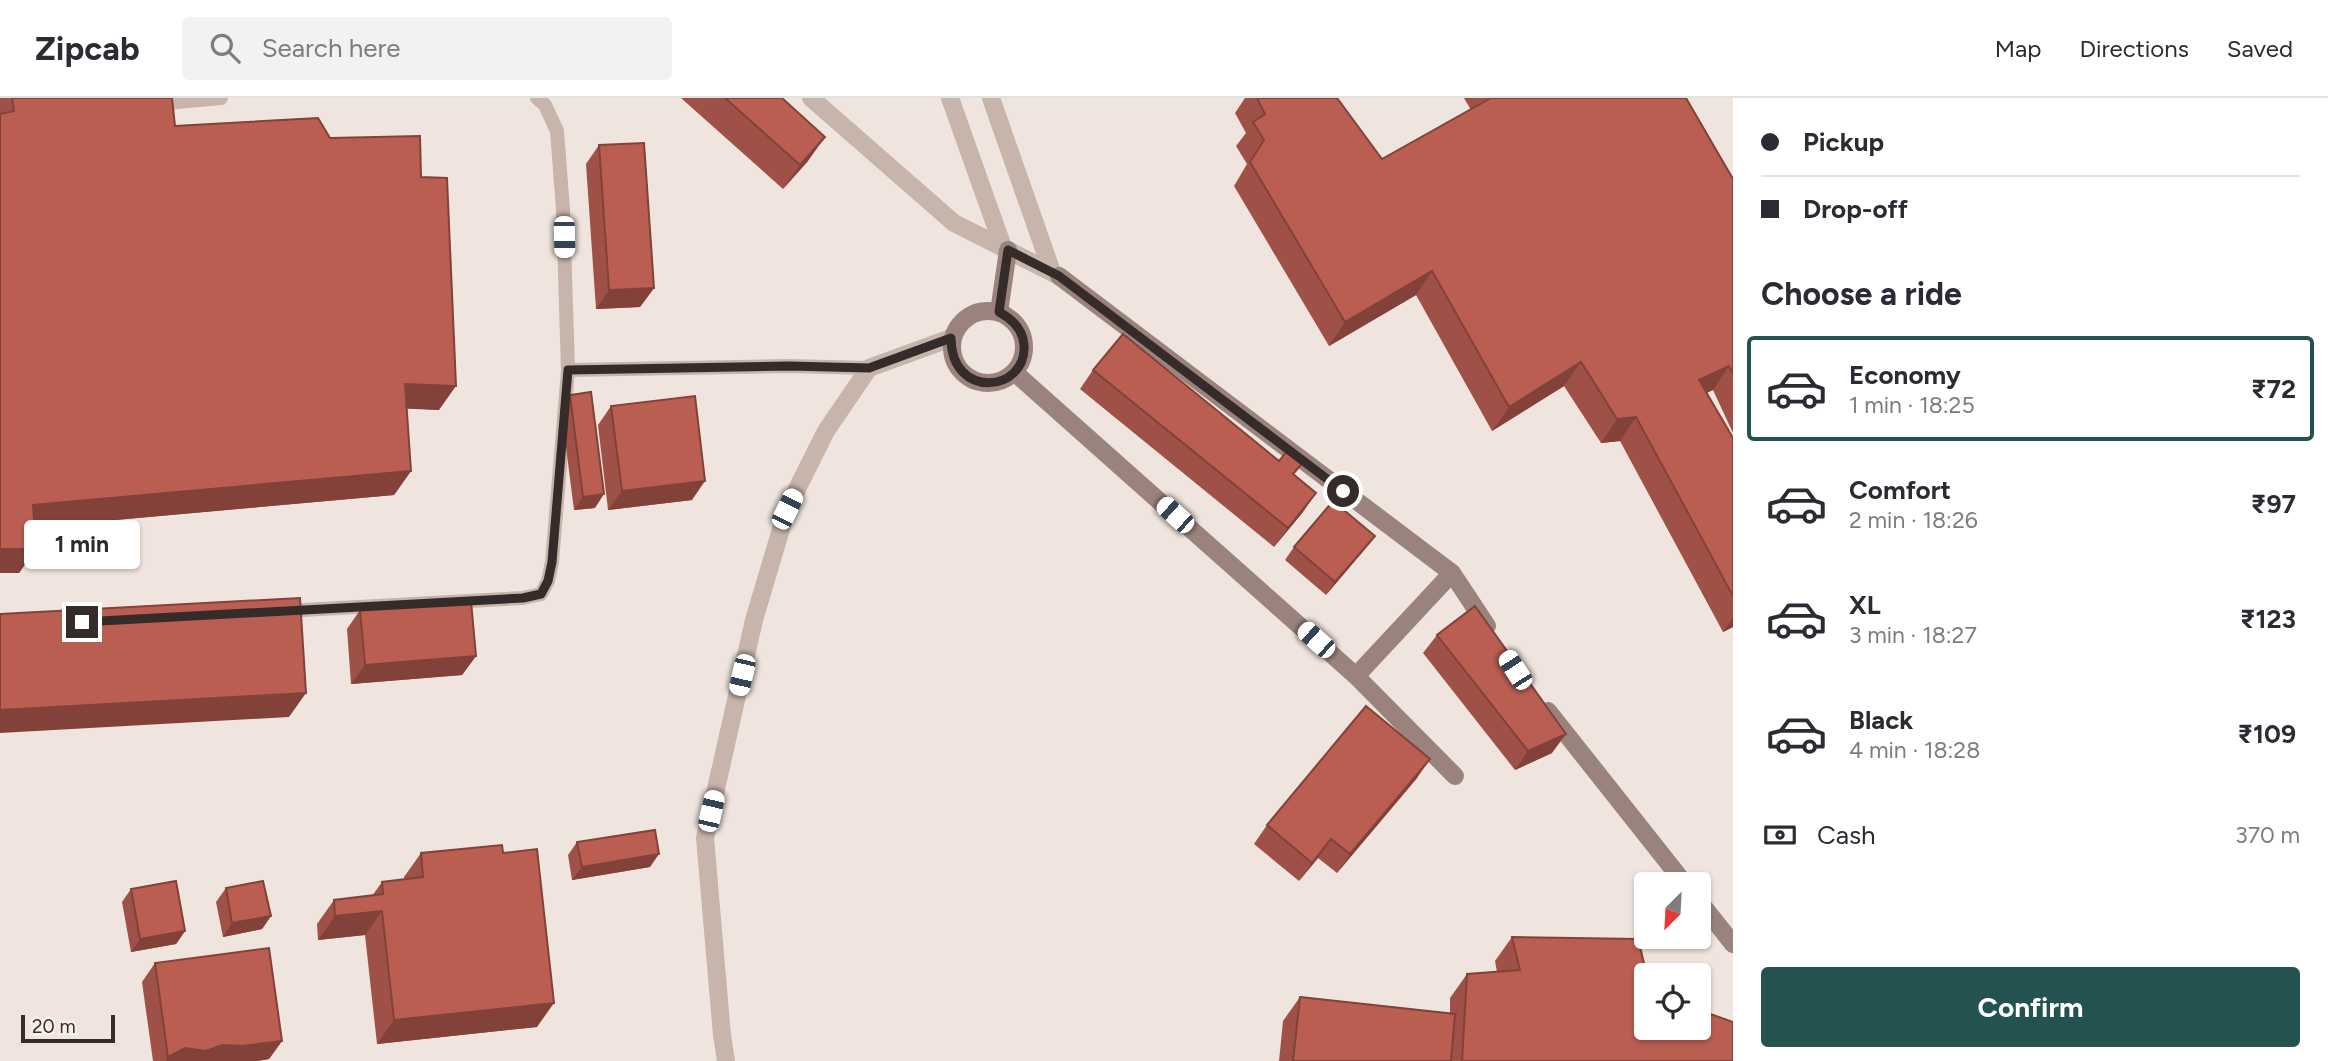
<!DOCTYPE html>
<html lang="en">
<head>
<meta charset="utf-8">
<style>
  body { margin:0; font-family:Figtree,sans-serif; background:#f2f2f3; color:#2b2b33; height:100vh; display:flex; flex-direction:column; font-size:26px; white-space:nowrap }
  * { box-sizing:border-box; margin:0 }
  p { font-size:23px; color:#7c7c81 }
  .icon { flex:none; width:38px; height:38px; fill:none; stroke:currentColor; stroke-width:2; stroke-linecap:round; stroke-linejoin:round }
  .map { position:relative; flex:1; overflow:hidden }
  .drawer { display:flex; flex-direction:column; background:#fff; width:595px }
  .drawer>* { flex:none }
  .guide { display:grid; align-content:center; height:154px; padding:0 28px; background:#fff }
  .needle { width:46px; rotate:204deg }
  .fabs { position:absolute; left:1634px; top:774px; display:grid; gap:14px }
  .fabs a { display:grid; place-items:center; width:77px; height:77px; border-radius:7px; background:#fff; box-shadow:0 2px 5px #0004; font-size:35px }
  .scale { position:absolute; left:21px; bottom:18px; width:94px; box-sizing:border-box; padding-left:7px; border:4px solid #352b29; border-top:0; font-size:19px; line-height:24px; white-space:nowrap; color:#352b29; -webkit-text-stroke:5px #f8efea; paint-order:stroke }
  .end { position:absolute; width:32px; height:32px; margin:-16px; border:9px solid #352b29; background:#fff; box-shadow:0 0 0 4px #fff }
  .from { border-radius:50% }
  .bubble { position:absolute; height:49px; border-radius:7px; background:#fff; box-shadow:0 2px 5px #0004; font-size:23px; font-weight:700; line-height:49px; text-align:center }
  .car { position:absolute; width:21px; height:42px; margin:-21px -10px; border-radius:9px; box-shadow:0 0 5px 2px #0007; background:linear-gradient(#fff 24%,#345 0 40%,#fff 0 76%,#345 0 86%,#fff 0) }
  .guide b { display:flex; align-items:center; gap:24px; height:66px; font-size:26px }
  .guide b+b { border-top:2px solid #e1e1e2 }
  .guide i { width:18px; height:18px; background:#2b2b33 }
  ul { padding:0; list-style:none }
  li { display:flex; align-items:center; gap:21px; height:105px; margin:0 14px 10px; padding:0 14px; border:4px solid transparent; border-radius:7px }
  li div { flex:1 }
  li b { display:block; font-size:26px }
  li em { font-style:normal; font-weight:700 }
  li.current { border-color:#235250 }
  li>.icon { width:63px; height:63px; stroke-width:1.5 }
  h2 { padding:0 28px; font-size:32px; line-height:84px }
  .pay { display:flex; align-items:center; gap:18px; height:77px; padding:0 28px; font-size:26px }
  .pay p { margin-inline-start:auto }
  .button { display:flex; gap:14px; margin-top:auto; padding:14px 28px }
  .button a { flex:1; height:80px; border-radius:7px; background:#235250; color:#fff; font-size:28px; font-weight:700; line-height:80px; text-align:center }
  header { display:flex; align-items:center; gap:42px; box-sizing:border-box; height:98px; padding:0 35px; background:#fff; border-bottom:2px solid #e1e1e2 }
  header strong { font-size:33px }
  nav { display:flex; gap:38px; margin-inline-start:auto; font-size:24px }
  .search { width:490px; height:63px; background:#f2f2f3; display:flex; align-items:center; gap:18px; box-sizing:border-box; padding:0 24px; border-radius:7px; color:#7c7c81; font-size:26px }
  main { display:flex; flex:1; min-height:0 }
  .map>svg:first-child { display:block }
</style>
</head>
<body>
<header>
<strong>Zipcab</strong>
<div class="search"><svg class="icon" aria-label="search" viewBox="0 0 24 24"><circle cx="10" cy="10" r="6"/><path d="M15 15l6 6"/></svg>Search here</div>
<nav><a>Map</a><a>Directions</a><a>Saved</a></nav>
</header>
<main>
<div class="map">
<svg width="1733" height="963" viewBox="0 0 1733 963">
  <rect width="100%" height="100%" fill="#f0e5de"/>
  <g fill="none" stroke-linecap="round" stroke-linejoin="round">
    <path stroke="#c7b4ab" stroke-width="14" d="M537,0L545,7L557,33L563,112L568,272L789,268L869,270
      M156,6L221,0
      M284,513L523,500L541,496L548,483L552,464L568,272"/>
    <path stroke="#c7b4ab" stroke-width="18" d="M811,0L954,125L1059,178
      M950,0L1003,149
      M991,0L1052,174
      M726,963L722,937L705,740L754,522L787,411L826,333L869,270L951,240"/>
    <path stroke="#9a837c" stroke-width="18" d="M1059,178L1452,475L1487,528
      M952 249a36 36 0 1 1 72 0a36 36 0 1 1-72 0Z
      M999,214L1008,152
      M1014,274L1356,578L1452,475
      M1356,578L1455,678
      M1548,613L1685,786
      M1699,803L1733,846"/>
  </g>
  <path fill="#a05147" d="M0,0H172L175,28L330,40L421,79L439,312L407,310L411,373L394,397L35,429L36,451L19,475H0Z
    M681,0H782L808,63L783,91Z
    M1245,0H1337L1382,61L1471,12L1464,0H1686L1733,81V335L1713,292L1706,295L1733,340V529L1723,534L1620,343L1601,345L1564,288L1492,333L1416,197L1329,248L1234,88L1247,66L1236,48L1246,35L1235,15Z
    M599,47L654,190L640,209L596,211L586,66Z
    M1093,272L1294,377L1303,414L1274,449L1080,291Z
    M570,297L595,410L574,412L561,310Z
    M611,308L692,402L608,412L598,327Z
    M1294,449L1365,451L1326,497L1285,462Z
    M360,512L476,558L462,577L351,586L347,531Z
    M1437,537L1552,655L1515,672L1423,555Z
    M1417,680L1337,775L1318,760L1299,783L1254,746L1267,727Z
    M577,744L650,769L572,782L568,757Z
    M421,755L537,929L377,946L365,837L318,842L317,826L334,802L372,798L382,784L404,781V779Z
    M226,790L271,818L262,831L223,839L216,804Z
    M131,791L185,833L176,846L131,854L122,804Z
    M1512,839L1647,929L1733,963H1279L1283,923L1300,899L1450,915V900L1467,876L1497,874L1495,863Z
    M155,865L282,943L269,961L257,963H153L142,884Z"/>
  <path fill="#824239" d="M825,39L808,63L783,91L800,67Z
    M1432,173L1416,197L1329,248L1345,224Z
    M654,190L640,209L596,211L609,192Z
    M1581,264L1564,288L1492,333L1509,309Z
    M1729,268L1713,292L1682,306L1699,282Z
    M405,286L456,288L439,312L389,310Z
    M1636,319L1620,343L1601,345L1617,321Z
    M411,373L394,397L16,431L33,407Z
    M705,383L692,402L608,412L622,393Z
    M1316,395L1303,414L1274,449L1288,430Z
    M604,396L595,410L574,412L583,399Z
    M1375,438L1365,451L1326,497L1335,484Z
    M0,451H36L19,475H0Z
    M1733,519V529L1723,534Z
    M476,558L462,577L351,586L365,567Z
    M306,595L289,619L0,635V612Z
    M1566,636L1552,655L1515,672L1528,653Z
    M1430,661L1417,680L1337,775L1350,756Z
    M1331,741L1318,760L1299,783L1312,765Z
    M659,756L650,769L572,782L582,769Z
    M382,813L365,837L318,842L335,818Z
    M271,818L262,831L223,839L232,825Z
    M185,833L176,846L131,854L140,841Z
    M554,905L537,929L377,946L394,922Z
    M282,943L269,961L257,963H165L168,959L185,950Z"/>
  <path fill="#ba5e52" stroke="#824239" stroke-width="2" d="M12,0H172L175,28L318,20L330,40L420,38L421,79L447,80L456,288L405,286L411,373L33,407L36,451H0V16L14,13Z
    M725,0H782L825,39L800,67Z
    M1257,0H1337L1382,61L1491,0H1686L1733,81V276L1729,268L1699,282L1733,340V498L1636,319L1617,321L1581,264L1509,309L1432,173L1345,224L1250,64L1264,42L1253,24L1265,16Z
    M644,45L654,190L609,192L599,47Z
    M1123,236L1279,363L1290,349L1305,362L1293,376L1316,395L1288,430L1093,272Z
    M591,294L604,396L583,399L570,297Z
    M695,298L705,383L622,393L611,308Z
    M1333,403L1375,438L1335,484L1294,449Z
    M300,500L306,595L0,612V516Z
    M471,503L476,558L365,567L360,512Z
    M1475,508L1566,636L1528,653L1437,537Z
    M1366,608L1430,661L1350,756L1331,741L1312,765L1267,727Z
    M655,732L659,756L582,769L577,744Z
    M502,747L503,755L537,751L554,905L394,922L382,813L335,818L334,802L383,796L382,784L423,779L421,755Z
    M176,783L185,833L140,841L131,791Z
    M263,783L271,818L232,825L226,790Z
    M1512,839L1638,841L1647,877V929H1699V912L1733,924V963H1462L1467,876L1520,872Z
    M269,850L282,943L242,948L222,947L206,953L185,950L168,959L155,865Z
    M1300,899L1455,916L1451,963H1293Z"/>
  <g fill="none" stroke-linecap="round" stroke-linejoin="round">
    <path stroke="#352b29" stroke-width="9" d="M82,524L523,500L541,496L548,483L552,464L568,272L789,268L869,270L951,240C951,302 1027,295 1024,247C1023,231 1012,221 999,214L1008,152L1059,178L1343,393"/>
  </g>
</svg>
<div class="fabs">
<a><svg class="needle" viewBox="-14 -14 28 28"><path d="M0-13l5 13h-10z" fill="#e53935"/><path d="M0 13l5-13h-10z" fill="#7c7c81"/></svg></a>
<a><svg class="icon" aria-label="locate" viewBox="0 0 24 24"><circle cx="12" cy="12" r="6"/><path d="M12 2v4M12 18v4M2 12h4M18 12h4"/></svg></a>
</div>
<div class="scale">20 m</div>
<i class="end from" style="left:1343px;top:393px"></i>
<i class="end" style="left:82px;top:524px"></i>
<div class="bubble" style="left:24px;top:422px;width:116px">1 min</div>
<i class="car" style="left:564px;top:139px;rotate:179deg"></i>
<i class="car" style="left:787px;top:411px;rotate:26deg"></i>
<i class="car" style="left:1175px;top:417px;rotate:312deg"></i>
<i class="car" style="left:1316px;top:542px;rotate:312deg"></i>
<i class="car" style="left:1515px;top:572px;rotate:327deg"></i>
<i class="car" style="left:742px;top:577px;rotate:193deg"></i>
<i class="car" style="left:711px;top:713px;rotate:13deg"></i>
</div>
<section class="drawer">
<div class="guide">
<b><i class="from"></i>Pickup</b>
<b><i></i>Drop-off</b>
</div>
<h2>Choose a ride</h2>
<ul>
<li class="current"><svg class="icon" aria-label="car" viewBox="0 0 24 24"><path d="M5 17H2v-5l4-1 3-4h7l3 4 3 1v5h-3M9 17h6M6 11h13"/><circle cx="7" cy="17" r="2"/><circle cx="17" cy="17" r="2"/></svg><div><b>Economy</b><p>1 min · 18:25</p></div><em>₹72</em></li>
<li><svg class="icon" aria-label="car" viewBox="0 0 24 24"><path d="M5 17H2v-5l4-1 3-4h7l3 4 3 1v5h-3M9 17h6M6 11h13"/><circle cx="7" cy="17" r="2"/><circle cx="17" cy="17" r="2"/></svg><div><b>Comfort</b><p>2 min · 18:26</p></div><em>₹97</em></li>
<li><svg class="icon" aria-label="car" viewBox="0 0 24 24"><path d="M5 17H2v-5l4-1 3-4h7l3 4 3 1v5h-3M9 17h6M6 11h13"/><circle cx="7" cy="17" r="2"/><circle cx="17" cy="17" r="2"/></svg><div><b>XL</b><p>3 min · 18:27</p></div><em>₹123</em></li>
<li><svg class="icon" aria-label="car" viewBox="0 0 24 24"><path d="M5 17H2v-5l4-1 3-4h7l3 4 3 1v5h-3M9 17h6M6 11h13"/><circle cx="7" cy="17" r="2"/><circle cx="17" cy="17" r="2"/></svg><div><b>Black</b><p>4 min · 18:28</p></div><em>₹109</em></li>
</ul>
<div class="pay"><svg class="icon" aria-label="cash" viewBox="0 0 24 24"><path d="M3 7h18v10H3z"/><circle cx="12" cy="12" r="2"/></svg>Cash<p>370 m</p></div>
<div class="button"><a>Confirm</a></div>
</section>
</main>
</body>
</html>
